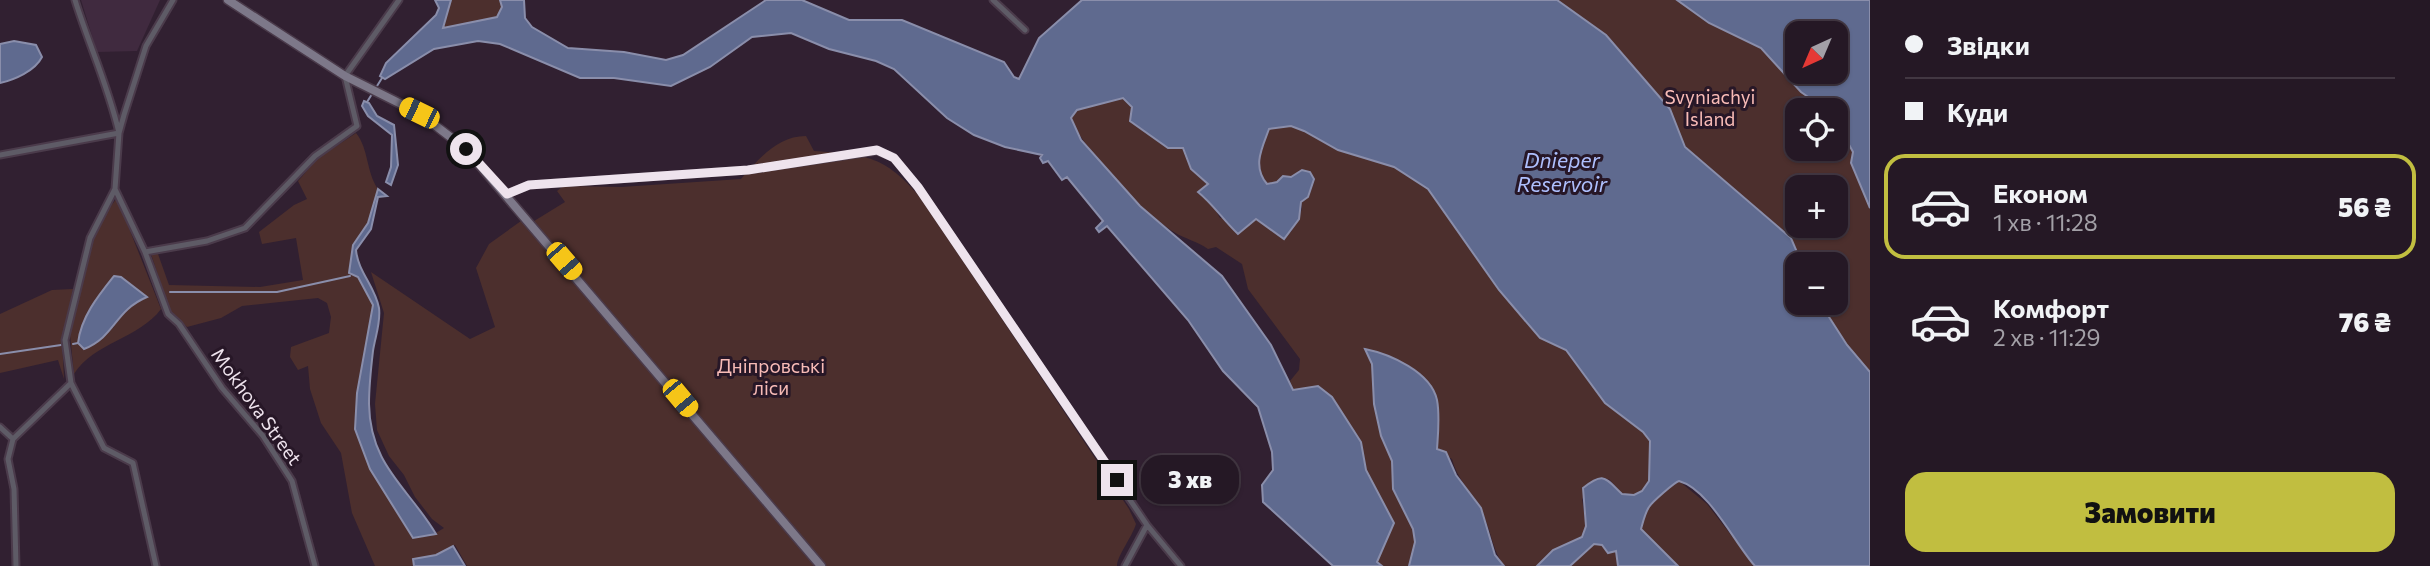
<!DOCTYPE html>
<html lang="uk">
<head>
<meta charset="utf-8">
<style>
  body { margin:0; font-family:Commissioner,sans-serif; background:#2d212d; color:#f1f3f6; height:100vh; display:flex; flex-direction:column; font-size:26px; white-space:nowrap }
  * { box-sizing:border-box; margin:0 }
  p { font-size:23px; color:#a3a0a7 }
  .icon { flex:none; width:38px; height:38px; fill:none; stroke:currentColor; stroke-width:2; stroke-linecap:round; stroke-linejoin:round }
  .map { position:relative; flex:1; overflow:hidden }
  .sheet { display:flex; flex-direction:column; background:#251825; width:560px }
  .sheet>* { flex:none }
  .top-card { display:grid; align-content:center; height:154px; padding:0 35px; background:#251825 }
  .needle { width:46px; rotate:224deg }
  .buttons { position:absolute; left:1785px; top:21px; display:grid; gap:14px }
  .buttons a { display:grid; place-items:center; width:63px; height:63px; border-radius:14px; background:#251825; box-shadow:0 2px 5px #0004,0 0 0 2px #423742; font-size:35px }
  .end { position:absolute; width:32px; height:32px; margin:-16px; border:9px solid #eee3ed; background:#111; box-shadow:0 0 0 4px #111 }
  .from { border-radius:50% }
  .bubble { position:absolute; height:49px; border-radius:21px; background:#251825; box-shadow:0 2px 5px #0004,0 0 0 2px #423742; font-size:23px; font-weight:800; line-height:49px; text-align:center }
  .car { position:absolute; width:21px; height:42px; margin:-21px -10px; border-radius:9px; box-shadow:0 0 5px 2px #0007; background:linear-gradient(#f5c518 24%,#345 0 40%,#f5c518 0 76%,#345 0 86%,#f5c518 0) }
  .top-card b { display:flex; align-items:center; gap:24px; height:66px; font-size:26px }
  .top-card b+b { border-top:2px solid #423742 }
  .top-card i { width:18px; height:18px; background:#f1f3f6 }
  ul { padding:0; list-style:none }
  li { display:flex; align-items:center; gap:21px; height:105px; margin:0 14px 10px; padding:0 21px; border:4px solid transparent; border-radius:21px }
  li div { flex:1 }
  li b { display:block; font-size:26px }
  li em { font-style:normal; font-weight:800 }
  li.active { border-color:#c1be40 }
  li>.icon { width:63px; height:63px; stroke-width:1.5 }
  .action { display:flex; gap:14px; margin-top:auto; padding:14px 35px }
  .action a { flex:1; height:80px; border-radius:21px; background:#c1be40; color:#111; font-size:28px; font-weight:800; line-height:80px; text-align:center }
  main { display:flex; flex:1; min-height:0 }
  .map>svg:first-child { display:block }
</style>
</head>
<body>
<main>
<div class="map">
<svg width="1870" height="566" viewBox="0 0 1870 566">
  <rect width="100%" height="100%" fill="#312031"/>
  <path fill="#402a3f" d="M81,0H160L137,51L97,52Z"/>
  <path fill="#4c2f2d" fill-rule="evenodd" d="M451,0H500L503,6L497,17L443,28Z
    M1557,0H1677L1709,23L1761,48L1801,92L1827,110H1797V149H1836V121L1853,152L1852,163L1870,208V372L1847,345L1820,303H1836V264H1802L1791,238L1685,147L1670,109L1606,35ZM1797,187H1836V226H1797Z
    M1123,98L1133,107L1139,128L1168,148H1183L1191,169L1208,184L1198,193L1212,204L1220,218L1256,219L1277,234L1291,232L1302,209L1301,202L1308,197L1291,177L1283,176L1277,182L1267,184C1252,165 1262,148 1269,129L1292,126L1304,131L1338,150L1394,167L1428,189L1499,290L1540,338L1565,350L1605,403L1643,432L1650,441L1649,481L1642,491L1634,495L1622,494L1609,479L1582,499L1586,526L1582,537L1553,550L1537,566H1504C1493,551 1492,535 1485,519C1476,497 1458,482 1452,459L1437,450L1430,384C1412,368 1390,353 1365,350L1372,364L1374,404L1381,436L1392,461L1393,489L1413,529L1415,542L1409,566H1382L1377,562L1293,390L1290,381L1299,370L1300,359L1248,289L1242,264L1216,247L1208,249C1197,241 1185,239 1174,232C1142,212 1085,153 1071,118L1077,110Z
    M356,133C369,149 366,172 378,189C376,196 371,216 368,222C357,245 349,246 354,275L358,277L373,305L357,393L355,429L370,469L413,538L431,536L444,528L432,519L415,497L404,475L389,456L377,430L375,404L384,313L371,272L470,339L495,327L476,268L489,244L521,221L526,226L565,202L557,191L563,186L621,187L741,179C759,159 777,136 806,136L814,151C867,155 884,155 921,198L1129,509L1136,524C1132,537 1117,556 1117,566H467L455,545L436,555L414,559V566H375L352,513L341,453L321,423L310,389L308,366L298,370L290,357L291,347L329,333L331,317L327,303L318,298L242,306L221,318L187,327L170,311L151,254H158L169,285L260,287L303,280L296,238L262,244L259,232L294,205L307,199L298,181L317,159Z
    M117,198L161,309C140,338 93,343 74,374L70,335L98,223ZM114,277H122L147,297L122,312L113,328L100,294Z
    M73,289L62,339L64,379L58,360L0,373V314L52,290Z
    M1679,481L1707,504L1755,566H1678L1641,529C1643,522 1645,513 1649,507C1652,502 1675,482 1679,481Z
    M1593,544L1602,545L1605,550H1615L1618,566H1570Z"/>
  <path fill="#5f6a8f" stroke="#8a8eab" stroke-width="2" fill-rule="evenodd" d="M435,0H451L443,28L497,17L502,7L500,0H524L525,18L532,27L568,48L624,52L666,60L683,55L766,0H802L849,20H902L1004,62L1014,77L1019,79L1039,38L1082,0H1557L1606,35L1670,109L1685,147L1791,238L1802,264H1797V303H1820L1847,345L1870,372V566H1755C1735,544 1709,489 1679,481C1675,482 1652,502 1649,507C1645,513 1643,522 1641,529L1678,566H1618L1616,551L1608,553L1602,545L1594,544L1570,566H1537L1553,550L1582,537L1586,526L1583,488C1604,471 1605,478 1622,494L1634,495L1642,491L1649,481L1650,441L1643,432L1605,403L1566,350L1540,338L1499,290L1428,189L1394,167L1338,150L1304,131L1291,126L1269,129C1262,148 1252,166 1267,184L1277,182L1283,176L1291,177L1302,170L1310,172L1314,179L1308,197L1301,202L1299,219L1284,239L1256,219L1238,234C1223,220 1214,205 1198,192L1208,184L1191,169L1183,148H1168L1130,121L1132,107L1123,98L1077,110L1071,118L1081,140L1140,206L1222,276L1271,345L1293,390L1318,386L1332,397L1361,442L1366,470L1394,523L1377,562L1382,566H1333L1263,502L1262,485L1273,470L1272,452L1258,407L1223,371L1188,320L1107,226L1099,232L1096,228L1103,221L1067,177L1062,180L1048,161L1043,163L1040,158L1042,155L1005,147L974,135L947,118L894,69L876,61L829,49L791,33L752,37L710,67L671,86L614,78H580L500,44L478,41L434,49L385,79L380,76L386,63L436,15L439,8Z
    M1677,0H1870V208L1851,163L1853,152L1836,121V110H1827L1801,92L1761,48L1709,23ZM1797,33H1836V72H1797Z
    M14,41L36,45L42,57C35,71 14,80 0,83V44Z
    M364,101L369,103L377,116L394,125L398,165L391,185L386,182L391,167L392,135L368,116L362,106Z
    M378,189L387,196L378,197L371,229L356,250C358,272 375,286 379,308C381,323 375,337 373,351C371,368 369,387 369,404C370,466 408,487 436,534L413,538L370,469L355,429L357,393L373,305L358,277L349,273L353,245L368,223Z
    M114,276L121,277L147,297C114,311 116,336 84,349L78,343C81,317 98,296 114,276Z
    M1365,349C1390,354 1431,372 1437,400C1440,416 1438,434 1437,449L1446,452L1456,475L1481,508L1495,555L1504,566H1409L1415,542L1413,529L1393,489L1392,461L1381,436L1374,404L1372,364Z
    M453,546L465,566H414L413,559L436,555Z"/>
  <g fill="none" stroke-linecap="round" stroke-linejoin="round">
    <path stroke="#8a8eab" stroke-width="2" d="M377,86L382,78
      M367,102L372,94
      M170,292H277L350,276
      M73,344L78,343
      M0,354L61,345"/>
    <defs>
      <path id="minor" d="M993,0L1025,30
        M0,155L119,133C109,88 89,45 75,0
        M115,189L145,252L168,314L179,324L222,388L263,436L292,481L315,566
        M507,194L529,185L748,170L877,151L893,157L918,187L1147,525L1181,566
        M145,252L207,241L245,228L315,156L357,126L345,76L399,0
        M0,427L13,439L8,459L14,489L16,566
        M13,439L71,383
        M156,566L133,463L104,448L71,383L65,340L90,238L115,189L119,133L124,115L146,46L173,0
        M1125,566L1147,525"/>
      <path id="secondary" d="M228,0L345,76L419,113L466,149L821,566"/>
    </defs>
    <use href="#minor" stroke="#4b3b4b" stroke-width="9"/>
    <use href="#secondary" stroke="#4b3b4b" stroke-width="11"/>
    <use href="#minor" stroke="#5e5b66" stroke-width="5"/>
    <use href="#secondary" stroke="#7d7889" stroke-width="8"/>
  </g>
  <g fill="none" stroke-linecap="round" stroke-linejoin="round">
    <path stroke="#eee3ed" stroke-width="9" d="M466,149L507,194L529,185L748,170L877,150L894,158L918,187L1117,480"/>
  </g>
  <g text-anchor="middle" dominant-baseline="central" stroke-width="6" stroke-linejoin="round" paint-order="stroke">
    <g font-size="19" fill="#f8bbb6" stroke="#271727">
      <text x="1710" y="96">Svyniachyi<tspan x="1710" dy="22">Island</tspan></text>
      <text x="771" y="365">Дніпровські<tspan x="771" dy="22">ліси</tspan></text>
    </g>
    <g font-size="19" fill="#eee3ed" stroke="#271727">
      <text transform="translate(257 406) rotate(54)">Mokhova Street</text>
    </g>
    <g font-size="21" font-style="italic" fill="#aebffd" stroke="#271727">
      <text x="1562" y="159">Dnieper<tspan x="1562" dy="24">Reservoir</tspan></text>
    </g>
  </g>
</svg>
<div class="buttons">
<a><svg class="needle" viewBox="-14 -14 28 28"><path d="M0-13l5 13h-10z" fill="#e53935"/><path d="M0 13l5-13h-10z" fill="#a3a0a7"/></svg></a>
<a><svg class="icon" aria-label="locate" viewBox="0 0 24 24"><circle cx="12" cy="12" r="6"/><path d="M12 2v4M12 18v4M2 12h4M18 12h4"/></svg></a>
<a>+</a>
<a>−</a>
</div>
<i class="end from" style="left:466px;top:149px"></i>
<i class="end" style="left:1117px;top:480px"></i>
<div class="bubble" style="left:1141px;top:455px;width:98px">3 хв</div>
<i class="car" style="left:419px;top:113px;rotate:296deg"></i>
<i class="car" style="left:564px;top:261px;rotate:139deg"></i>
<i class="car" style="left:680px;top:398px;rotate:140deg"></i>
</div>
<section class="sheet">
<div class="top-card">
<b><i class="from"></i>Звідки</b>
<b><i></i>Куди</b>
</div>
<ul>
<li class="active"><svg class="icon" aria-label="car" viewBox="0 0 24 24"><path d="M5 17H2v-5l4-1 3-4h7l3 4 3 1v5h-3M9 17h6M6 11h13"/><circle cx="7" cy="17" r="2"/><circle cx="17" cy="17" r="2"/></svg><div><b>Економ</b><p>1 хв · 11:28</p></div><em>56 ₴</em></li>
<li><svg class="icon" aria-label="car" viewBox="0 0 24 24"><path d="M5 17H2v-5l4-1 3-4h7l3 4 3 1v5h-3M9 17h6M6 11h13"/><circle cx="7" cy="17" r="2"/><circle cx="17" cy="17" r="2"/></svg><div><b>Комфорт</b><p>2 хв · 11:29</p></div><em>76 ₴</em></li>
</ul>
<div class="action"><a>Замовити</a></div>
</section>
</main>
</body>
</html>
